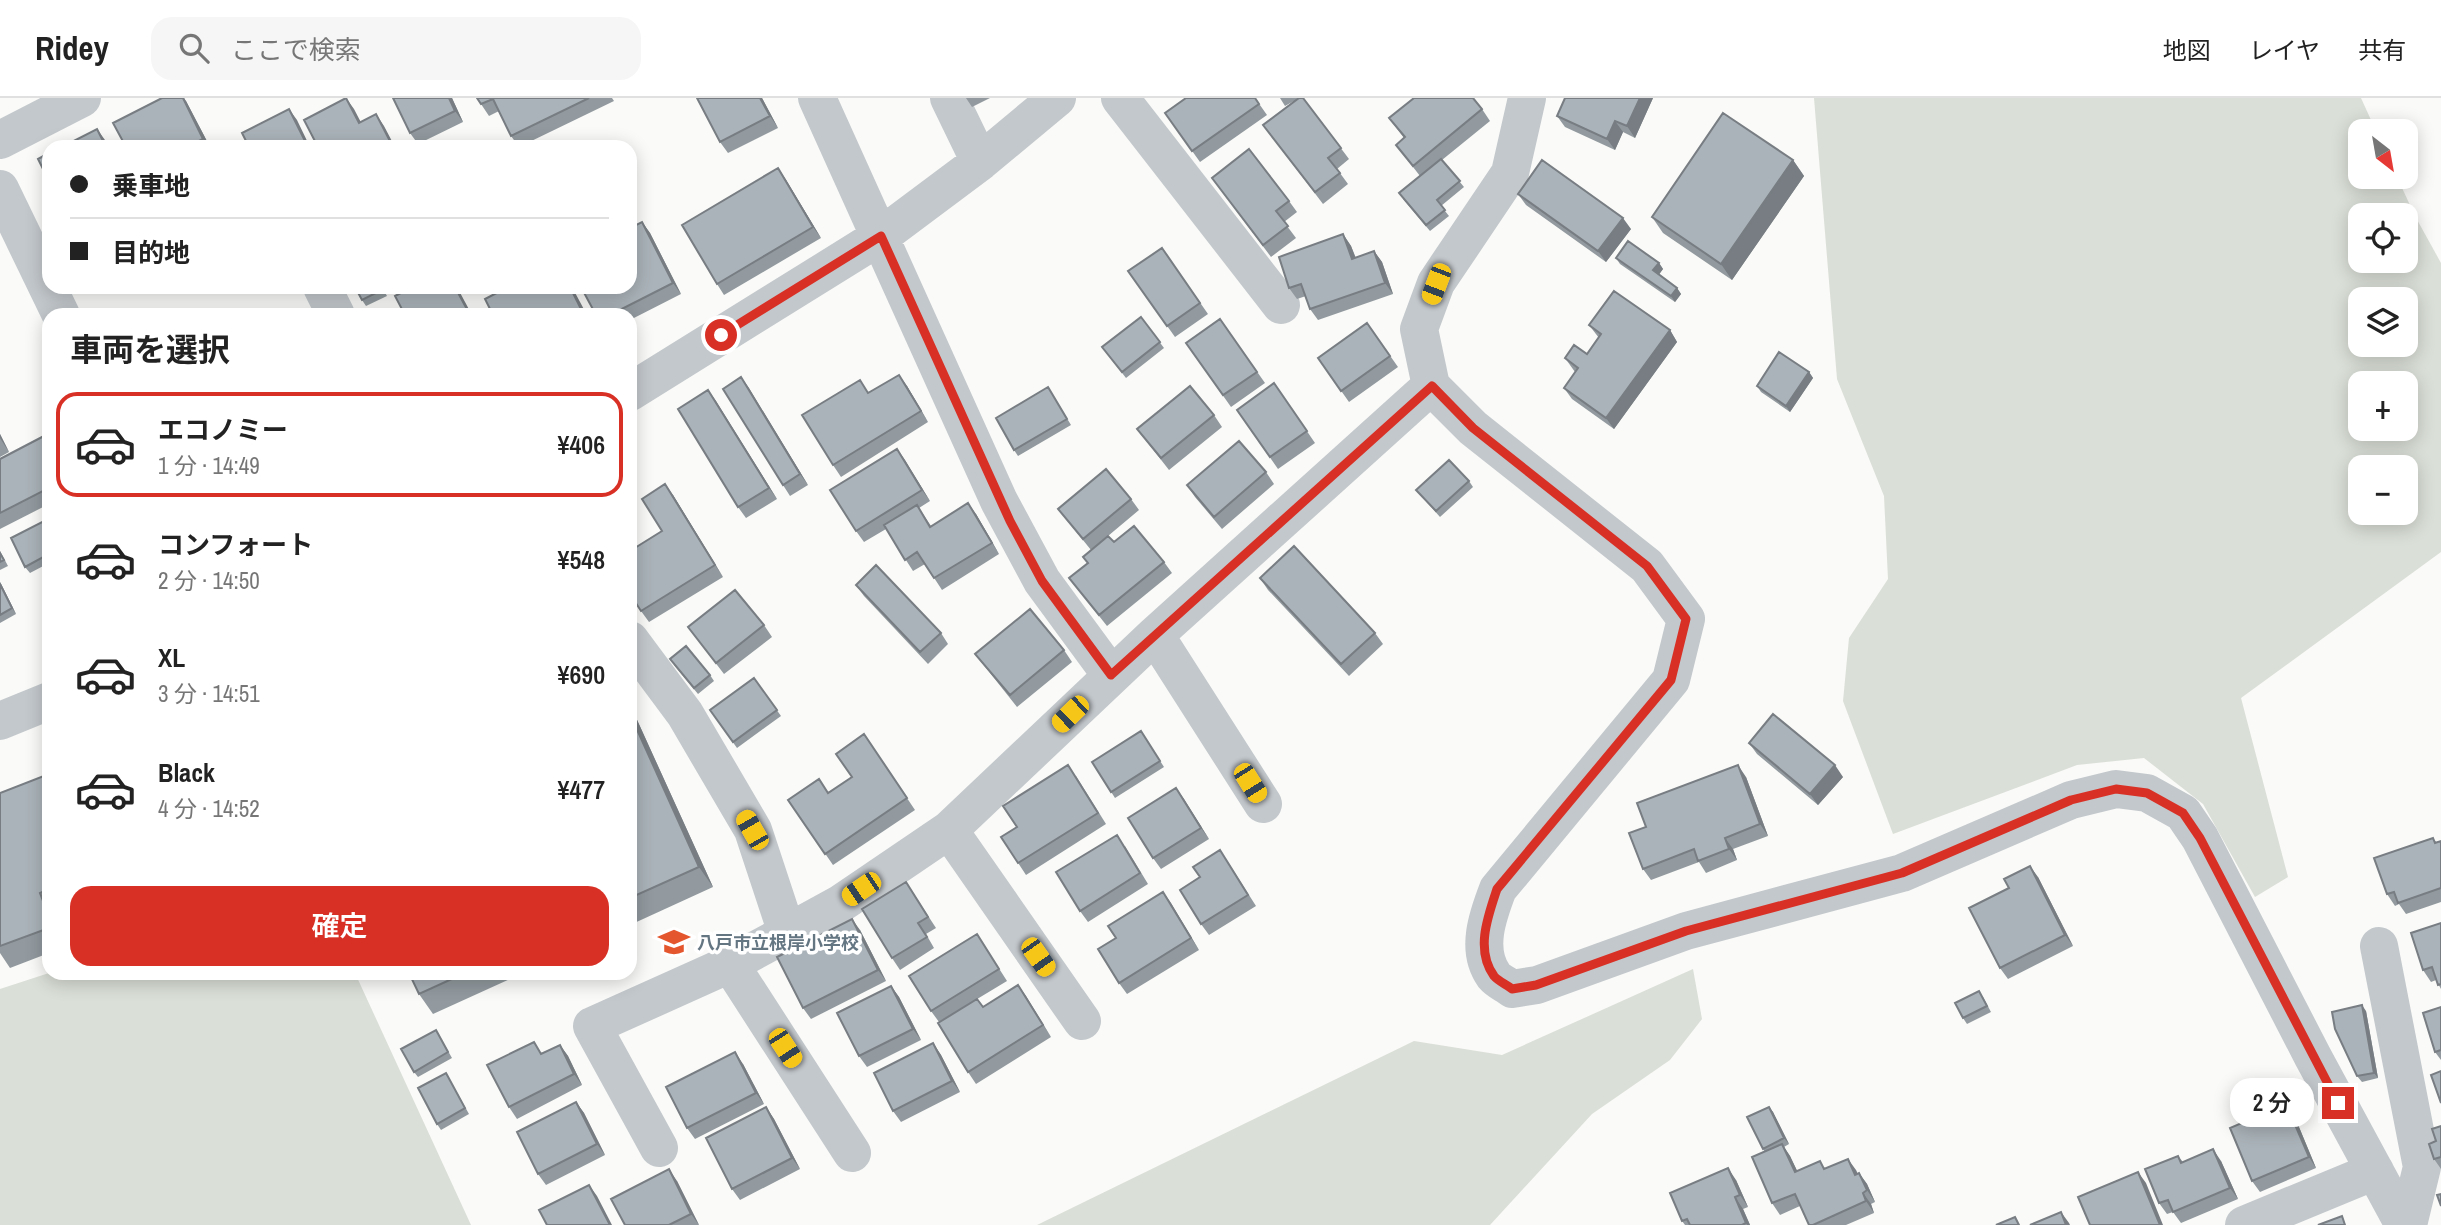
<!DOCTYPE html>
<html lang="ja">
<head>
<meta charset="utf-8">
<style>
  body { margin:0; font-family:"Archivo Narrow","Noto Sans JP",sans-serif; background:#f6f6f6; color:#222; height:100vh; display:flex; flex-direction:column; font-size:26px; white-space:nowrap }
  * { box-sizing:border-box; margin:0 }
  p { font-size:23px; color:#767676 }
  .icon { flex:none; width:38px; height:38px; fill:none; stroke:currentColor; stroke-width:2; stroke-linecap:round; stroke-linejoin:round }
  .map { position:relative; flex:1; overflow:hidden }
  .sheet { position:absolute; left:42px; top:210px; width:595px; height:672px; display:flex; flex-direction:column; background:#fff; border-radius:21px; box-shadow:0 4px 18px #0003 }
  .sheet>* { flex:none }
  .guide { position:absolute; left:42px; top:42px; width:595px; height:154px; border-radius:21px; box-shadow:0 4px 18px #0003; display:grid; align-content:center; height:154px; padding:0 28px; background:#fff }
  .needle { width:46px; rotate:149deg }
  .buttons { position:absolute; left:2348px; top:21px; display:grid; gap:14px }
  .buttons a { display:grid; place-items:center; width:70px; height:70px; border-radius:14px; background:#fff; box-shadow:0 4px 18px #0003; font-size:35px }
  .end { position:absolute; width:32px; height:32px; margin:-16px; border:9px solid #d93025; background:#fff; box-shadow:0 0 0 4px #fff }
  .from { border-radius:50% }
  .bubble { position:absolute; height:49px; border-radius:21px; background:#fff; box-shadow:0 4px 18px #0003; font-size:23px; font-weight:600; line-height:49px; text-align:center }
  .car { position:absolute; width:21px; height:42px; margin:-21px -10px; border-radius:9px; box-shadow:0 0 5px 2px #0007; background:linear-gradient(#f5c518 24%,#345 0 40%,#f5c518 0 76%,#345 0 86%,#f5c518 0) }
  .guide b { display:flex; align-items:center; gap:24px; height:66px; font-size:26px }
  .guide b+b { border-top:2px solid #e0e0e0 }
  .guide i { width:18px; height:18px; background:#222 }
  ul { padding:0; list-style:none }
  li { display:flex; align-items:center; gap:21px; height:105px; margin:0 14px 10px; padding:0 14px; border:4px solid transparent; border-radius:21px }
  li div { flex:1 }
  li b { display:block; font-size:26px }
  li em { font-style:normal; font-weight:600 }
  li.current { border-color:#d93025 }
  li>.icon { width:63px; height:63px; stroke-width:1.5 }
  h2 { padding:0 28px; font-size:32px; line-height:84px }
  .action { display:flex; gap:14px; margin-top:auto; padding:14px 28px }
  .action a { flex:1; height:80px; border-radius:21px; background:#d93025; color:#fff; font-size:28px; font-weight:600; line-height:80px; text-align:center }
  header { display:flex; align-items:center; gap:42px; box-sizing:border-box; height:98px; padding:0 35px; background:#fff; border-bottom:2px solid #e0e0e0 }
  header strong { font-size:33px }
  nav { display:flex; gap:38px; margin-inline-start:auto; font-size:24px }
  .search { width:490px; height:63px; background:#f6f6f6; display:flex; align-items:center; gap:18px; box-sizing:border-box; padding:0 24px; border-radius:21px; color:#767676; font-size:26px }
  .map>svg:first-child { display:block }
</style>
</head>
<body>
<header>
<strong>Ridey</strong>
<div class="search"><svg class="icon" aria-label="search" viewBox="0 0 24 24"><circle cx="10" cy="10" r="6"/><path d="M15 15l6 6"/></svg>ここで検索</div>
<nav><a>地図</a><a>レイヤ</a><a>共有</a></nav>
</header>
<div class="map">
<svg width="2441" height="1127" viewBox="0 0 2441 1127">
  <rect width="100%" height="100%" fill="#fafaf8"/>
  <path fill="#dadfd7" fill-rule="evenodd" d="M1814,0H2361L2376,33H2361V79H2397L2415,118L2441,165V454L2241,600L2288,779L2255,799L2203,706L2144,660L2077,667L1893,736L1843,603L1849,540L1888,481L1884,398L1837,281ZM2361,117H2406V163H2361ZM2361,201H2406V247H2361ZM2361,285H2406V331H2361ZM2361,369H2406V415H2361Z
    M1693,871L1702,921L1670,962L1592,1016L1490,1127H1037L1414,943L1502,957Z
    M49,875H355L471,1127H0V891Z"/>
  <g fill="none" stroke-linecap="round" stroke-linejoin="round">
    <path stroke="#c3c8cc" stroke-width="38" d="M817,0L999,403L1042,483L1111,577
      M949,0L980,64
      M1120,0L1281,207
      M1527,0L1510,75L1436,185L1419,231L1431,288L1473,330L1647,468L1686,521L1671,582L1498,791C1488,817 1475,852 1494,878C1498,883 1507,887 1512,891L1537,887L1686,833L1902,775L2071,702L2116,691L2147,695L2183,715L2200,740L2313,959L2404,1127
      M0,42L82,0
      M0,91L61,217
      M322,189L336,217
      M630,294L881,138L980,64L1057,0
      M1155,537L1263,706
      M630,542L685,616L753,732L787,835
      M0,623L49,603
      M949,732L1082,923
      M2379,848L2422,1069L2408,1127
      M730,866L852,1055
      M659,1050L592,928L730,866L787,835L840,806L949,732L1155,537L1431,288
      M2244,1127L2375,1073"/>
  </g>
  <path fill="#929a9f" d="M393,0H452L463,24L418,46L410,35Z
    M477,0H612L614,3L519,49L511,38L499,13L489,18Z
    M762,0L778,30L728,55L720,44Z
    M966,0H990L972,9Z
    M1255,0L1267,17L1200,64L1165,15Z
    M1280,0H1303L1349,61L1337,71L1348,86L1323,106L1263,27L1294,3L1285,8Z
    M1653,0L1635,40L1623,34L1615,52L1565,29L1557,18Z
    M186,3L210,49H126Z
    M1482,11L1490,23L1442,62L1464,89L1441,108L1449,118L1430,133L1403,101L1420,78L1396,47L1404,40L1389,20Z
    M1793,62L1804,78L1732,182L1663,135L1652,119Z
    M778,70L786,82L821,140L724,197L717,186Z
    M1212,80L1289,103L1297,114L1284,124L1296,140L1271,159Z
    M1518,96L1631,131L1606,164L1526,107Z
    M642,124L650,135L681,196L630,222V217H596Z
    M1343,136L1351,148L1356,160L1374,153L1382,164L1393,196L1318,222L1310,211L1306,198L1297,201L1289,190Z
    M1162,150L1208,216L1175,239L1128,173Z
    M1616,160L1659,165L1663,171L1659,176L1677,190L1681,196L1675,204L1620,166Z
    M382,189L387,198L366,208L362,202Z
    M1141,219L1164,250L1126,280L1102,249Z
    M1220,221L1265,285L1231,309L1186,245Z
    M1367,225L1398,269L1349,304L1318,260Z
    M1589,227L1670,232L1677,244L1614,331L1572,301L1564,290L1575,274L1565,260L1587,256L1599,240Z
    M1809,274L1813,280L1790,314L1761,294L1757,288Z
    M741,279L808,387L790,398L783,387Z
    M1274,285L1315,345L1278,371L1237,312Z
    M907,288L928,324L841,379L833,367L869,295Z
    M1048,289L1071,327L1018,358L1014,352Z
    M708,292L777,401L746,420L738,409Z
    M1214,317L1222,329L1169,372L1137,331Z
    M0,336L9,354L0,359Z
    M44,338L49,346V406L0,431V361Z
    M897,351L930,403L919,410L931,428L976,416L999,456L942,492L925,466L913,473L886,431L864,444L856,433Z
    M1266,374L1274,386L1222,431L1195,399L1187,387Z
    M1469,383L1473,389L1440,419L1416,392Z
    M673,397L723,479L649,524L641,513Z
    M1131,401L1139,412L1108,438L1114,444L1164,464L1172,475L1107,528L1069,480L1088,465L1083,459L1091,452L1058,411Z
    M49,426V465L30,475L25,469Z
    M0,453L8,468L0,472Z
    M1260,480L1375,535L1383,546L1349,578L1268,492Z
    M0,484L16,516L0,525Z
    M856,487L941,535L948,546L928,566L864,498Z
    M764,527L772,539L724,576L688,529Z
    M1064,552L1072,564L1017,609L975,556Z
    M674,567L710,577L714,583L698,596Z
    M630,573L634,581L630,584Z
    M754,580L781,618L737,650L710,612Z
    M630,608L633,613L713,789L630,827Z
    M1141,633L1164,669L1115,700L1092,664Z
    M864,636L915,712L833,767L788,702L829,694L852,679Z
    M1749,645L1843,679L1818,707L1757,656Z
    M49,676V855L10,870L0,855V695Z
    M1076,678L1106,726L1026,777L1001,739L1017,729Z
    M1746,679L1768,738L1733,751L1737,762L1706,775L1699,764L1651,782L1643,771L1646,729Z
    M1176,690L1209,741L1161,771L1153,760Z
    M2433,740L2436,744L2441,743V804L2406,816L2399,806L2395,808L2387,796Z
    M1125,748L1148,786L1088,824L1080,813Z
    M1228,764L1256,808L1209,837L1201,826Z
    M2038,779L2073,848L2008,881L2000,870Z
    M906,784L936,830L926,836L934,850L900,872L892,860Z
    M1163,794L1199,852L1127,896L1119,885L1116,840Z
    M2441,825V891L2436,882L2431,884L2423,872Z
    M860,832L886,883L811,921L803,910Z
    M977,836L1007,883L939,924L931,913Z
    M409,875H523L433,916L419,896Z
    M1018,887L1051,939L976,986L968,974Z
    M891,888L899,899L921,942L867,969L859,958Z
    M1983,899L1991,914L1967,926L1963,920Z
    M2441,909V962L2435,954Z
    M2366,913L2378,980L2362,984L2357,978Z
    M436,932L452,960L418,979L414,974Z
    M933,945L941,957L960,994L901,1024L893,1013Z
    M560,947L568,958L582,987L517,1021L509,1009Z
    M743,966L764,1006L695,1041L687,1030Z
    M446,975L469,1016L441,1032L437,1026Z
    M576,1004L584,1015L605,1057L546,1087L538,1076Z
    M766,1009L774,1021L800,1071L740,1102L732,1091Z
    M1769,1009L1773,1014L1789,1046L1784,1049L1790,1058L1797,1073L1825,1070L1856,1072L1857,1076L1859,1075L1867,1086L1875,1104L1871,1106L1874,1115L1846,1127H1809L1800,1108L1780,1117L1772,1105L1765,1054L1763,1051Z
    M2294,1017L2316,1070L2260,1094L2252,1083Z
    M2441,1028V1071L2434,1061L2436,1043Z
    M2178,1058L2183,1064L2221,1063L2238,1101L2181,1125L2173,1114L2167,1116L2159,1105Z
    M1736,1082L1748,1109L1743,1111L1750,1127H1685L1682,1123Z
    M677,1083L699,1127H625Z"/>
  <path fill="#777d82" d="M183,0H184L186,3L210,49L203,41Z
    M346,0L354,11L367,36L359,25Z
    M449,0H452L463,24L455,13Z
    M760,0H762L778,30L770,18Z
    M1640,0H1653L1635,40L1627,28Z
    M289,11L297,22L310,49H308Z
    M376,16L384,28L395,49H393Z
    M1615,23L1623,34L1615,52L1607,41Z
    M97,31L105,42L109,49H106Z
    M1793,62L1804,78L1732,182L1721,166Z
    M778,70L786,82L821,140L813,129Z
    M1623,120L1631,131L1606,164L1598,153Z
    M642,124L650,135L681,196L673,185Z
    M1343,136L1351,148L1360,172L1352,161Z
    M1374,153L1382,164L1393,196L1385,185Z
    M1659,165L1663,171L1658,178L1653,172Z
    M455,189H457L472,217H470Z
    M570,189H572L587,217H584Z
    M1677,190L1681,196L1675,204L1671,198Z
    M1670,232L1677,244L1614,331L1606,320Z
    M1809,274L1813,280L1790,314L1786,308Z
    M899,277L907,288L928,324L921,313Z
    M741,279L749,290L808,387L800,376Z
    M708,292L716,303L777,401L769,390Z
    M0,336L9,354L0,340Z
    M897,351L905,362L930,403L922,392Z
    M665,386L673,397L723,479L715,467Z
    M968,405L976,416L999,456L992,445Z
    M0,484L16,516L12,510L0,486Z
    M630,608L633,613L713,789L699,769L630,616Z
    M1738,667L1746,679L1768,738L1760,726Z
    M1835,667L1843,679L1818,707L1810,696Z
    M1176,690L1184,701L1209,741L1201,730Z
    M1725,740L1733,751L1737,762L1729,751Z
    M2030,768L2038,779L2073,848L2065,837Z
    M1163,794L1171,805L1199,852L1191,840Z
    M40,795L49,808V819Z
    M852,821L860,832L886,883L878,872Z
    M1018,887L1026,898L1051,939L1043,927Z
    M891,888L899,899L921,942L913,931Z
    M2362,907L2366,913L2378,980L2374,975Z
    M933,945L941,957L960,994L952,983Z
    M560,947L568,958L582,987L574,976Z
    M735,954L743,966L764,1006L756,995Z
    M576,1004L584,1015L605,1057L597,1046Z
    M2286,1006L2294,1017L2316,1070L2309,1059Z
    M766,1009L774,1021L800,1071L792,1060Z
    M1769,1009L1773,1014L1789,1046L1784,1040Z
    M1782,1046L1790,1058L1803,1085L1795,1074Z
    M2213,1051L2221,1063L2238,1101L2230,1090Z
    M1848,1061L1856,1072L1863,1088L1855,1077Z
    M1728,1070L1736,1082L1748,1109L1740,1097Z
    M669,1071L677,1083L699,1127L691,1116Z
    M2138,1074L2146,1085L2163,1127H2160Z
    M1859,1075L1867,1086L1875,1104L1867,1092Z
    M589,1087L597,1098L612,1127H610Z
    M1863,1095L1871,1106L1874,1115L1866,1103Z
    M1735,1099L1743,1111L1750,1127H1747L1746,1125Z
    M2061,1114L2069,1125L2070,1127H2066Z"/>
  <path fill="#aab3b9" stroke="#777d82" stroke-width="2" d="M162,0H183L203,41L187,49H126L113,25Z
    M346,0L359,25L376,16L393,49H318L304,22Z
    M393,0H449L455,13L410,35Z
    M477,0H589L511,38L493,1L481,6Z
    M697,0H760L770,18L720,44Z
    M1186,0H1255L1259,6L1192,53L1165,15Z
    M1299,0H1303L1341,50L1328,60L1340,75L1315,94L1263,27Z
    M1414,0H1473L1482,11L1413,68L1396,47L1405,39L1389,20Z
    M1565,0H1640L1627,28L1615,23L1607,41L1557,18Z
    M289,11L308,49H249L242,35Z
    M1723,15L1793,62L1721,166L1652,119Z
    M97,31L106,49H62Z
    M1249,51L1289,103L1276,113L1288,128L1263,147L1212,80Z
    M49,55V83L38,61Z
    M1441,61L1460,83L1437,102L1445,112L1426,127L1399,95Z
    M1542,62L1623,120L1598,153L1518,96Z
    M778,70L813,129L717,186L682,127Z
    M642,124L673,185L610,217H596L581,189H630V130Z
    M1343,136L1352,161L1374,153L1385,185L1310,211L1301,186L1289,190L1279,159Z
    M1628,143L1659,165L1653,172L1677,190L1671,198L1616,160Z
    M1162,150L1200,205L1167,228L1128,173Z
    M355,189H381L382,192L362,202Z
    M412,189H455L470,217H405L395,198Z
    M508,189H570L584,217H493L485,201Z
    M1614,193L1670,232L1606,320L1564,290L1578,270L1565,260L1574,247L1587,256L1601,236L1589,227Z
    M1141,219L1160,244L1122,274L1102,249Z
    M1220,221L1257,274L1223,297L1186,245Z
    M1367,225L1390,258L1341,293L1318,260Z
    M1779,254L1809,274L1786,308L1757,288Z
    M899,277L921,313L833,367L802,317L860,282L868,295Z
    M741,279L800,376L783,387L723,291Z
    M1274,285L1307,333L1270,359L1237,312Z
    M1190,288L1214,317L1161,360L1137,331Z
    M1048,289L1067,321L1014,352L996,320Z
    M708,292L769,390L738,409L678,311Z
    M44,338L49,349V390L0,415V361Z
    M1239,343L1266,374L1214,419L1187,387Z
    M897,351L922,392L856,433L830,392Z
    M1449,362L1469,383L1436,413L1416,392Z
    M1106,371L1131,401L1083,441L1058,411Z
    M665,386L715,467L641,513L630,496V453L662,433L642,401Z
    M968,405L992,445L934,480L917,454L905,462L884,427L917,407L930,429Z
    M46,422L49,427V456L25,469L11,440Z
    M1134,428L1164,464L1099,517L1069,480L1088,465L1083,459L1108,438L1114,444Z
    M1294,448L1375,535L1341,566L1260,480Z
    M0,455L4,462L0,464Z
    M876,467L941,535L920,554L856,487Z
    M0,486L12,510L0,517Z
    M735,492L764,527L716,565L688,529Z
    M1030,511L1064,552L1010,597L975,556Z
    M686,548L710,577L694,590L670,561Z
    M754,580L777,612L733,644L710,612Z
    M630,616L699,769L630,800Z
    M1773,616L1835,667L1810,696L1749,645Z
    M1141,633L1160,663L1111,694L1092,664Z
    M864,636L907,700L825,756L788,702L819,681L828,695L852,679L836,656Z
    M1068,667L1098,715L1018,765L1001,739L1017,729L1003,708Z
    M1738,667L1760,726L1725,740L1729,751L1698,763L1694,751L1643,771L1629,735L1646,729L1637,705Z
    M49,676V791L40,795L49,819V830L0,848V695Z
    M1176,690L1201,730L1153,760L1128,720Z
    M1117,737L1140,775L1080,813L1056,774Z
    M2433,740L2435,745L2441,743V790L2398,805L2394,794L2387,796L2374,760Z
    M1220,752L1248,797L1201,826L1180,792L1200,779L1193,769Z
    M2030,768L2065,837L2000,870L1969,810L2009,790L2004,781Z
    M906,784L928,819L918,825L927,839L892,860L862,811Z
    M1163,794L1191,840L1119,885L1098,851L1116,840L1108,828Z
    M852,821L878,872L803,910L777,859Z
    M2441,825V886L2438,887L2432,869L2423,872L2411,835Z
    M977,836L999,871L931,913L909,878Z
    M409,875H465L419,896Z
    M1018,887L1043,927L968,974L938,925L977,901L983,909Z
    M891,888L913,931L859,958L837,915Z
    M1979,893L1987,908L1963,920L1955,905Z
    M2362,907L2374,975L2357,978L2335,931L2332,914Z
    M2441,909V952L2435,954L2423,915Z
    M436,932L448,954L414,974L401,951Z
    M534,944L541,956L560,947L574,976L509,1009L487,967Z
    M933,945L952,983L893,1013L874,975Z
    M735,954L756,995L687,1030L666,989Z
    M2441,973V1005L2431,977Z
    M446,975L465,1010L437,1026L418,990Z
    M576,1004L597,1046L538,1076L517,1034Z
    M2286,1006L2309,1059L2252,1083L2230,1030Z
    M766,1009L792,1060L732,1091L706,1040Z
    M1769,1009L1784,1040L1763,1051L1747,1019Z
    M2441,1028V1059L2434,1061L2429,1046L2436,1043L2432,1031Z
    M1782,1046L1795,1074L1820,1063L1824,1071L1848,1061L1855,1077L1859,1075L1867,1092L1863,1095L1866,1103L1813,1127H1809L1795,1096L1772,1105L1752,1059Z
    M2213,1051L2230,1090L2173,1114L2168,1102L2159,1105L2145,1071L2178,1058L2181,1065Z
    M1728,1070L1740,1097L1735,1099L1746,1125L1742,1127H1690L1687,1121L1682,1123L1670,1095Z
    M669,1071L691,1116L669,1127H625L611,1101Z
    M2138,1074L2160,1127H2090L2078,1099Z
    M589,1087L610,1127H547L539,1112Z
    M2441,1096V1108L2437,1097Z
    M2061,1114L2066,1127H2030Z
    M2342,1118L2345,1127H2318Z
    M2015,1119L2019,1127H1996Z"/>
  <g fill="none" stroke-linecap="round" stroke-linejoin="round">
    <path stroke="#d93025" stroke-width="9" d="M721,237L881,138L1010,423L1042,483L1111,577L1432,288L1473,330L1647,468L1686,521L1671,582L1497,791C1488,818 1475,852 1494,878C1498,883 1507,887 1512,891L1536,887L1686,833L1902,775L2071,702L2116,691L2147,695L2183,715L2200,740L2338,1005"/>
  </g>
  <defs>
    <symbol id="school-bare" viewBox="-9 -9 18 18"><path d="M0-5L7-2L0 1L-7-2ZM-4 1L0 2.5L4 1V4Q0 6-4 4Z" fill="#e4572e" stroke="#fff" stroke-width="2.5" paint-order="stroke"/></symbol>
  </defs>
  <g fill-rule="evenodd">
    <use href="#school-bare" x="652" y="822" width="44" height="44"/>
  </g>
  <g text-anchor="middle" dominant-baseline="central" stroke-width="7" stroke-linejoin="round" paint-order="stroke">
    <g font-size="18" font-weight="bold" fill="#657683" stroke="#fff" text-anchor="start">
      <text x="697" y="844">八戸市立根岸小学校</text>
    </g>
  </g>
</svg>
<div class="buttons">
<a><svg class="needle" viewBox="-14 -14 28 28"><path d="M0-13l5 13h-10z" fill="#e53935"/><path d="M0 13l5-13h-10z" fill="#767676"/></svg></a>
<a><svg class="icon" aria-label="locate" viewBox="0 0 24 24"><circle cx="12" cy="12" r="6"/><path d="M12 2v4M12 18v4M2 12h4M18 12h4"/></svg></a>
<a><svg class="icon" aria-label="layers" viewBox="0 0 24 24"><path d="M12 4l9 5-9 5-9-5zM3 14l9 5 9-5"/></svg></a>
<a>+</a>
<a>−</a>
</div>
<i class="end from" style="left:721px;top:237px"></i>
<i class="end" style="left:2338px;top:1005px"></i>
<div class="bubble" style="left:2230px;top:980px;width:84px">2 分</div>
<i class="car" style="left:1436px;top:186px;rotate:201deg"></i>
<i class="car" style="left:1070px;top:616px;rotate:226deg"></i>
<i class="car" style="left:1250px;top:685px;rotate:148deg"></i>
<i class="car" style="left:752px;top:732px;rotate:330deg"></i>
<i class="car" style="left:861px;top:791px;rotate:236deg"></i>
<i class="car" style="left:1038px;top:859px;rotate:145deg"></i>
<i class="car" style="left:785px;top:950px;rotate:147deg"></i>
<div class="guide">
<b><i class="from"></i>乗車地</b>
<b><i></i>目的地</b>
</div>
<section class="sheet">
<h2>車両を選択</h2>
<ul>
<li class="current"><svg class="icon" aria-label="car" viewBox="0 0 24 24"><path d="M5 17H2v-5l4-1 3-4h7l3 4 3 1v5h-3M9 17h6M6 11h13"/><circle cx="7" cy="17" r="2"/><circle cx="17" cy="17" r="2"/></svg><div><b>エコノミー</b><p>1 分 · 14:49</p></div><em>¥406</em></li>
<li><svg class="icon" aria-label="car" viewBox="0 0 24 24"><path d="M5 17H2v-5l4-1 3-4h7l3 4 3 1v5h-3M9 17h6M6 11h13"/><circle cx="7" cy="17" r="2"/><circle cx="17" cy="17" r="2"/></svg><div><b>コンフォート</b><p>2 分 · 14:50</p></div><em>¥548</em></li>
<li><svg class="icon" aria-label="car" viewBox="0 0 24 24"><path d="M5 17H2v-5l4-1 3-4h7l3 4 3 1v5h-3M9 17h6M6 11h13"/><circle cx="7" cy="17" r="2"/><circle cx="17" cy="17" r="2"/></svg><div><b>XL</b><p>3 分 · 14:51</p></div><em>¥690</em></li>
<li><svg class="icon" aria-label="car" viewBox="0 0 24 24"><path d="M5 17H2v-5l4-1 3-4h7l3 4 3 1v5h-3M9 17h6M6 11h13"/><circle cx="7" cy="17" r="2"/><circle cx="17" cy="17" r="2"/></svg><div><b>Black</b><p>4 分 · 14:52</p></div><em>¥477</em></li>
</ul>
<div class="action"><a>確定</a></div>
</section>
</div>
</body>
</html>
